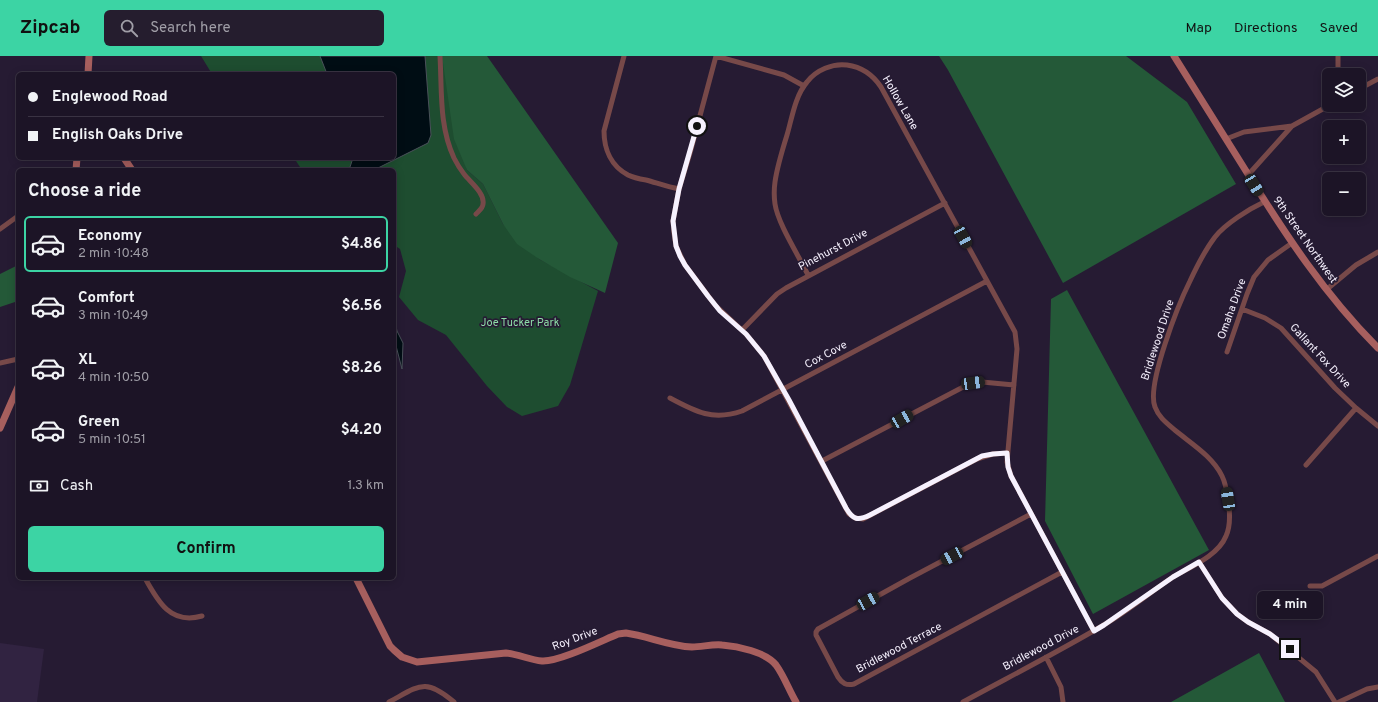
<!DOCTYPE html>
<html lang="en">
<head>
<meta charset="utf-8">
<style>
  body { margin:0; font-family:Overpass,sans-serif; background:#251d2e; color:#f1f3f6; height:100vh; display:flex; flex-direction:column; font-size:15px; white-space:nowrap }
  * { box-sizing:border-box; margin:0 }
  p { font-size:13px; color:#a09ea7 }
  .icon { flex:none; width:22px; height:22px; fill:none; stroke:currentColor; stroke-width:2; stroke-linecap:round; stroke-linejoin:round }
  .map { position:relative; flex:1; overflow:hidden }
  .sheet { position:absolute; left:16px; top:112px; width:380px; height:412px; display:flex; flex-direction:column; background:#1c1426; border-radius:6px; box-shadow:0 2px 10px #0003,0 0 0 1px #3a3343 }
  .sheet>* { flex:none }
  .banner { position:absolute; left:16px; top:16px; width:380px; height:88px; border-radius:6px; box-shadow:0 2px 10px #0003,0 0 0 1px #3a3343; display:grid; align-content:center; height:88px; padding:0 12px; background:#1c1426 }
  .buttons { position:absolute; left:1322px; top:12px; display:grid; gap:8px }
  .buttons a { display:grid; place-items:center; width:44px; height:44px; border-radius:6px; background:#1c1426; box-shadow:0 2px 10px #0003,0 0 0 1px #3a3343; font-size:20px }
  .end { position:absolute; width:18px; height:18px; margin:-9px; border:5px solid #f6f1fe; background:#111; box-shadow:0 0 0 2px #111 }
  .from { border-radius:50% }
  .bubble { position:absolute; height:28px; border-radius:6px; background:#1c1426; box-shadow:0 2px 10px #0003,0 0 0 1px #3a3343; font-size:13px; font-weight:700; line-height:28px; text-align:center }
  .car { position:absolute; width:12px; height:24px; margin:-12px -6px; border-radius:5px; box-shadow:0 0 3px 1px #0007; background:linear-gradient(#222 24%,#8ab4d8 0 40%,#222 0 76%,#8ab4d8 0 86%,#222 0) }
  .banner b { display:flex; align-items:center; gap:14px; height:38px; font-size:15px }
  .banner b+b { border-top:1px solid #3a3343 }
  .banner i { width:10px; height:10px; background:#f1f3f6 }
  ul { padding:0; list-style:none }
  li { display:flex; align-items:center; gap:12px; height:56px; margin:0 8px 6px; padding:0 4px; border:2px solid transparent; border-radius:6px }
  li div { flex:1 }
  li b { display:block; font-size:15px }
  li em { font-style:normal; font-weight:700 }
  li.current { border-color:#3cd4a4 }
  li>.icon { width:36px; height:36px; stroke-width:1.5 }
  h2 { padding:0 12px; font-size:18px; line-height:48px }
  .pay { display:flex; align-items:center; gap:10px; height:44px; padding:0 12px; font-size:15px }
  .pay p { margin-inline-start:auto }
  .primary-button { display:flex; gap:8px; margin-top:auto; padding:8px 12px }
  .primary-button a { flex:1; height:46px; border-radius:6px; background:#3cd4a4; color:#111; font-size:16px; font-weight:700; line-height:46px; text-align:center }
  header { display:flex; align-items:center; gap:24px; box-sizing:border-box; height:56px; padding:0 20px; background:#3cd4a4; color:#111 }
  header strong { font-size:19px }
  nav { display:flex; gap:22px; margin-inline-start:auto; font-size:14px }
  .search { width:280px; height:36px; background:#251d2e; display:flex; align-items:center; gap:10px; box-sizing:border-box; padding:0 14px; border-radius:6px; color:#a09ea7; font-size:15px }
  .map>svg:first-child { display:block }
</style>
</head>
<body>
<header>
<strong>Zipcab</strong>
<div class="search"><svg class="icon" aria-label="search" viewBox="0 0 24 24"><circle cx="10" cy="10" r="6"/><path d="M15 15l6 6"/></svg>Search here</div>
<nav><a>Map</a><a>Directions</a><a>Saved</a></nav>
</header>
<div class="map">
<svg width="1378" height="646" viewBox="0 0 1378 646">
  <rect width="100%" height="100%" fill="#261b33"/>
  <path fill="#312341" d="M0,587L44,593L37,646H0Z"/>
  <path fill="#1e4d30" d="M201,0H443L467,114L483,128L503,168L539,203L598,235L570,329L558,350L522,360L507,351L487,330L446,279L418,264L399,241L406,215L400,193L394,189V114H302L294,102H394V18H242L240,15L234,18H212Z"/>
  <path fill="#245938" d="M442,0H487L618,187L605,237L570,221L539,203L517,188L503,168L483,128L467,114L454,83Z
    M939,0H1126L1187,46L1236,128L1063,227L948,14Z
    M18,209V245L0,251V218Z
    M1067,234L1209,494L1093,558L1045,465L1051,243Z
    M1259,597L1285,646H1171Z"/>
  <path fill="#000d14" stroke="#4a515a" d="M320,0H425L431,79L428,87L374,114H349L353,102H394V18H327Z
    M394,261L397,275L403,287L402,313L394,282Z"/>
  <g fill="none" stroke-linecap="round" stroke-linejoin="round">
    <path stroke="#774949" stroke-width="5" d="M440,0C442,35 439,70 454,102C457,108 460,113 464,118C470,126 485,137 483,148C483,152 479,155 476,158
      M624,0L604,75C604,93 611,110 628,119C634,122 640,123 646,124C657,127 668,131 679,133
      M716,0L690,97L679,133L673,165L674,177L676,190L685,209L715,249L746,278L764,300L849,458L855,462L863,463L977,403L993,398L1007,397
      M716,0L784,19L804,30
      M1338,19V0
      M1359,33L1378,23
      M1226,83L1244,76L1292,70L1330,49
      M1248,119L1292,70
      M0,173L18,160
      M808,219C799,200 778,168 775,148C774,141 774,133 775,126C777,111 782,95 787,79C792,62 795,40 807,26C816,14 833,7 847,9C862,11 873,19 881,31L1015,276L1017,293L1007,406L1011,420L1018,433L1094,575
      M1326,234L1356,209L1378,196
      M1242,253L1265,262L1281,272L1335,332L1356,352L1378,370
      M742,274L777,238L786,232L945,147
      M1227,296L1247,238L1254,221L1268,204L1292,187
      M0,307L18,303
      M670,342C696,356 713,365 742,355L987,225
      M822,405L967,329L982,326L1014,329
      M1306,409L1356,352
      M1031,458L910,522L818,573L816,576V579L838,621C842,627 846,630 854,628L1062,516
      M1199,506L1222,542L1237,558L1248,566L1270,578L1316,616L1335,646
      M145,522C158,546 171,569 202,560
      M1310,530H1322L1378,500
      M1046,601L1061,631L1063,646
      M389,646C419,630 425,621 454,646
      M963,646C1009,621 1056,597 1102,570C1127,556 1149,537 1173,521C1190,511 1218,500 1226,480C1231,469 1230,456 1228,444C1227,436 1226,428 1222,420C1213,401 1192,388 1176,375C1168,368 1159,362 1155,351C1146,329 1179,247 1190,225C1197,210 1205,194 1215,181C1225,168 1249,153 1264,146
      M1339,646L1367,633L1378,631"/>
    <path stroke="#a75f5e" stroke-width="7" d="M1174,0C1198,39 1222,77 1246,115C1285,178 1325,239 1378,292
      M88,18L89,0
      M124,102L132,114
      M76,114L77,102
      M0,372L18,331
      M356,522L390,590L394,594L402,601L417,606L506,597C518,598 530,604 542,605C559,606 601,585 618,578L626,577C648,580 669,590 692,591C702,591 712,588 722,589C737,590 766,596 776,609C784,620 789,634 796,646"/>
  </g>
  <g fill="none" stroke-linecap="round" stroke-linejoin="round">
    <path stroke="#f6f1fe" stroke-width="5" d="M697,70L679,133L673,165L676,190L680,200L685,209L708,240L720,255L746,278L764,300L789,344L846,452C853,464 858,465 870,459L982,400L993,398L1007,397L1008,411L1011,420L1094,575L1104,569L1173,521L1199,506L1222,542L1237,558L1248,566L1270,578L1290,593"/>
  </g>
  <g text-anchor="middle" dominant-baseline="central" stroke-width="3.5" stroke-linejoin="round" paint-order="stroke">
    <g font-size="11" fill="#f6f1fe" stroke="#261b33">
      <text transform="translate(900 47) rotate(60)">Hollow Lane</text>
      <text transform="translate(1305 184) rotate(55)">9th Street Northwest</text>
      <text transform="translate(833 194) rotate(-28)">Pinehurst Drive</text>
      <text transform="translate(1232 253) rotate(-70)">Omaha Drive</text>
      <text transform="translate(1158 284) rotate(-72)">Bridlewood Drive</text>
      <text transform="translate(826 299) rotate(-28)">Cox Cove</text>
      <text transform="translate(1320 300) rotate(47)">Gallant Fox Drive</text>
      <text transform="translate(575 583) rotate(-21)">Roy Drive</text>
      <text transform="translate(899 592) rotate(-28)">Bridlewood Terrace</text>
      <text transform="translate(1041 592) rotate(-28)">Bridlewood Drive</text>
    </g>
    <g font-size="11" fill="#8ddda7" stroke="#261b33">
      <text x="520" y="267">Joe Tucker Park</text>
    </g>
  </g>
</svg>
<div class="buttons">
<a><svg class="icon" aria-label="layers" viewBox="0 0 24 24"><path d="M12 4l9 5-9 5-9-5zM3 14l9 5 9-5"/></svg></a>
<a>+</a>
<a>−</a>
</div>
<i class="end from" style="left:697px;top:70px"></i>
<i class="end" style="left:1290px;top:593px"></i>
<div class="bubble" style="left:1257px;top:535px;width:66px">4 min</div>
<i class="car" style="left:1254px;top:129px;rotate:148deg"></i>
<i class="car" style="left:963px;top:181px;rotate:151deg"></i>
<i class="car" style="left:973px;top:327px;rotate:82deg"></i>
<i class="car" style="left:902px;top:363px;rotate:60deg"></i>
<i class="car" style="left:1228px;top:443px;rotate:351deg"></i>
<i class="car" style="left:952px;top:500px;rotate:242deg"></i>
<i class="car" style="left:868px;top:545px;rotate:61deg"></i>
<div class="banner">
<b><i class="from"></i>Englewood Road</b>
<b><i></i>English Oaks Drive</b>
</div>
<section class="sheet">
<h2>Choose a ride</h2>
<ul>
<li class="current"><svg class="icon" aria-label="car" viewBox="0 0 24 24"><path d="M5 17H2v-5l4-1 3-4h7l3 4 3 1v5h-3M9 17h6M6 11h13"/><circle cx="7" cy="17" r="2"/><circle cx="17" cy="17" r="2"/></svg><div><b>Economy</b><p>2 min · 10:48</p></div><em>$4.86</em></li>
<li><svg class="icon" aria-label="car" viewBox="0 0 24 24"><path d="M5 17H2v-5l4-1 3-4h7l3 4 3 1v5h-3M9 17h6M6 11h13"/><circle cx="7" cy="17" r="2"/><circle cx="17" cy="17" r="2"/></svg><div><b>Comfort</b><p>3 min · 10:49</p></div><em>$6.56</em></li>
<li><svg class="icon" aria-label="car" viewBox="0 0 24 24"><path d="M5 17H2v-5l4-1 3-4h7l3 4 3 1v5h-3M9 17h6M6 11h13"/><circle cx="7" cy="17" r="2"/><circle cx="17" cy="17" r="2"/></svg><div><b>XL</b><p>4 min · 10:50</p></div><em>$8.26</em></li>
<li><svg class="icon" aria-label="car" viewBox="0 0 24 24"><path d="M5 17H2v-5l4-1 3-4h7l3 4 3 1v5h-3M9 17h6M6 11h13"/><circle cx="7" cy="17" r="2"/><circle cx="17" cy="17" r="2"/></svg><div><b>Green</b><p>5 min · 10:51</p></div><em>$4.20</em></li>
</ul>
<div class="pay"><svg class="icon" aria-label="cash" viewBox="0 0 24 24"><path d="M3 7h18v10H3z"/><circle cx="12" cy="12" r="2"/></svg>Cash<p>1.3 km</p></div>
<div class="primary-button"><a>Confirm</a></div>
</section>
</div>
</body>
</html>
